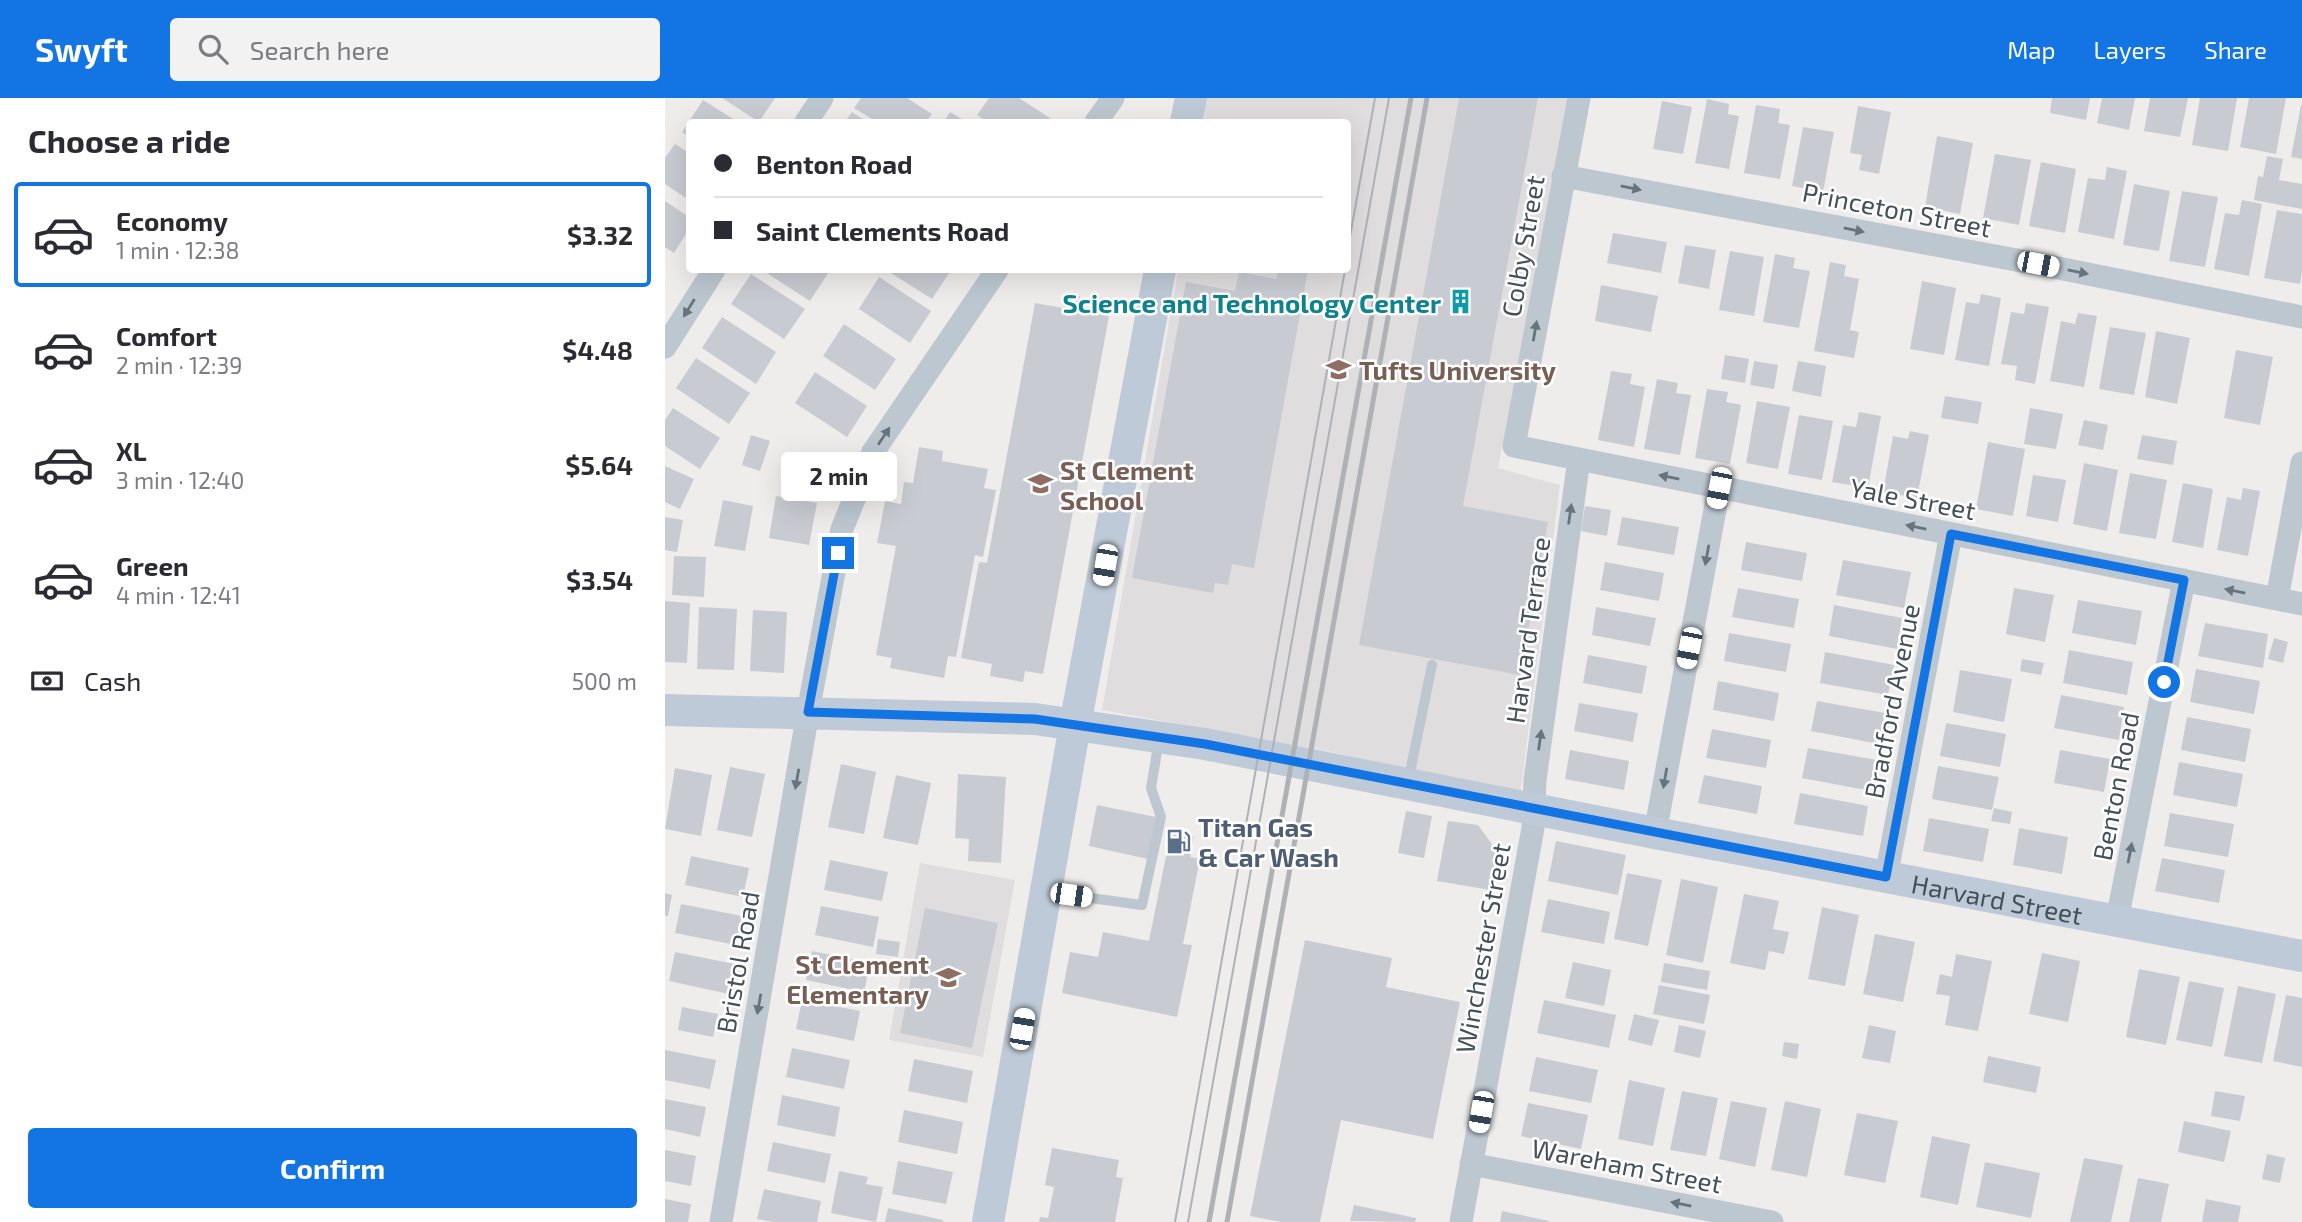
<!DOCTYPE html>
<html lang="en">
<head>
<meta charset="utf-8">
<style>
  body { margin:0; font-family:"Exo 2",sans-serif; background:#f2f2f3; color:#2b2b33; height:100vh; display:flex; flex-direction:column; font-size:26px; white-space:nowrap }
  * { box-sizing:border-box; margin:0 }
  p { font-size:23px; color:#7c7c81 }
  .icon { flex:none; width:38px; height:38px; fill:none; stroke:currentColor; stroke-width:2; stroke-linecap:round; stroke-linejoin:round }
  .map { position:relative; flex:1; overflow:hidden }
  .drawer { display:flex; flex-direction:column; background:#fff; width:665px }
  .drawer>* { flex:none }
  .banner { position:absolute; left:21px; top:21px; width:665px; height:154px; border-radius:7px; box-shadow:0 7px 28px #0002; display:grid; align-content:center; height:154px; padding:0 28px; background:#fff }
  .end { position:absolute; width:32px; height:32px; margin:-16px; border:9px solid #1374e3; background:#fff; box-shadow:0 0 0 4px #fff }
  .from { border-radius:50% }
  .bubble { position:absolute; height:49px; border-radius:7px; background:#fff; box-shadow:0 7px 28px #0002; font-size:23px; font-weight:700; line-height:49px; text-align:center }
  .car { position:absolute; width:21px; height:42px; margin:-21px -10px; border-radius:9px; box-shadow:0 0 5px 2px #0007; background:linear-gradient(#fff 24%,#345 0 40%,#fff 0 76%,#345 0 86%,#fff 0) }
  .banner b { display:flex; align-items:center; gap:24px; height:66px; font-size:26px }
  .banner b+b { border-top:2px solid #e1e1e2 }
  .banner i { width:18px; height:18px; background:#2b2b33 }
  ul { padding:0; list-style:none }
  li { display:flex; align-items:center; gap:21px; height:105px; margin:0 14px 10px; padding:0 14px; border:4px solid transparent; border-radius:7px }
  li div { flex:1 }
  li b { display:block; font-size:26px }
  li em { font-style:normal; font-weight:700 }
  li.current { border-color:#1374e3 }
  li>.icon { width:63px; height:63px; stroke-width:1.5 }
  h2 { padding:0 28px; font-size:32px; line-height:84px }
  .pay { display:flex; align-items:center; gap:18px; height:77px; padding:0 28px; font-size:26px }
  .pay p { margin-inline-start:auto }
  .primary-button { display:flex; gap:14px; margin-top:auto; padding:14px 28px }
  .primary-button a { flex:1; height:80px; border-radius:7px; background:#1374e3; color:#fff; font-size:28px; font-weight:700; line-height:80px; text-align:center }
  header { display:flex; align-items:center; gap:42px; box-sizing:border-box; height:98px; padding:0 35px; background:#1374e3; color:#fff }
  header strong { font-size:33px }
  nav { display:flex; gap:38px; margin-inline-start:auto; font-size:24px }
  .search { width:490px; height:63px; background:#f2f2f3; display:flex; align-items:center; gap:18px; box-sizing:border-box; padding:0 24px; border-radius:7px; color:#7c7c81; font-size:26px }
  main { display:flex; flex:1; min-height:0 }
  .map>svg:first-child { display:block }
</style>
</head>
<body>
<header>
<strong>Swyft</strong>
<div class="search"><svg class="icon" aria-label="search" viewBox="0 0 24 24"><circle cx="10" cy="10" r="6"/><path d="M15 15l6 6"/></svg>Search here</div>
<nav><a>Map</a><a>Layers</a><a>Share</a></nav>
</header>
<main>
<section class="drawer">
<h2>Choose a ride</h2>
<ul>
<li class="current"><svg class="icon" aria-label="car" viewBox="0 0 24 24"><path d="M5 17H2v-5l4-1 3-4h7l3 4 3 1v5h-3M9 17h6M6 11h13"/><circle cx="7" cy="17" r="2"/><circle cx="17" cy="17" r="2"/></svg><div><b>Economy</b><p>1 min · 12:38</p></div><em>$3.32</em></li>
<li><svg class="icon" aria-label="car" viewBox="0 0 24 24"><path d="M5 17H2v-5l4-1 3-4h7l3 4 3 1v5h-3M9 17h6M6 11h13"/><circle cx="7" cy="17" r="2"/><circle cx="17" cy="17" r="2"/></svg><div><b>Comfort</b><p>2 min · 12:39</p></div><em>$4.48</em></li>
<li><svg class="icon" aria-label="car" viewBox="0 0 24 24"><path d="M5 17H2v-5l4-1 3-4h7l3 4 3 1v5h-3M9 17h6M6 11h13"/><circle cx="7" cy="17" r="2"/><circle cx="17" cy="17" r="2"/></svg><div><b>XL</b><p>3 min · 12:40</p></div><em>$5.64</em></li>
<li><svg class="icon" aria-label="car" viewBox="0 0 24 24"><path d="M5 17H2v-5l4-1 3-4h7l3 4 3 1v5h-3M9 17h6M6 11h13"/><circle cx="7" cy="17" r="2"/><circle cx="17" cy="17" r="2"/></svg><div><b>Green</b><p>4 min · 12:41</p></div><em>$3.54</em></li>
</ul>
<div class="pay"><svg class="icon" aria-label="cash" viewBox="0 0 24 24"><path d="M3 7h18v10H3z"/><circle cx="12" cy="12" r="2"/></svg>Cash<p>500 m</p></div>
<div class="primary-button"><a>Confirm</a></div>
</section>
<div class="map">
<svg width="1637" height="1124" viewBox="0 0 1637 1124">
  <rect width="100%" height="100%" fill="#efecec"/>
  <path fill="#e0ddde" d="M542,0H904L833,370L895,387L855,698L667,654L437,612L513,172H682V24H538Z
    M255,765L350,782L318,959L224,942Z"/>
  <path fill="#c9cbd2" d="M57,0H110L94,24Z
    M196,0H242L267,16L261,24H212L189,10Z
    M324,0H354L385,20L382,24H323L312,17Z
    M794,0H873L798,408L883,424L855,577L694,547Z
    M1387,0H1425L1421,22L1385,15Z
    M1437,0H1470L1464,32L1432,25Z
    M1485,0H1523L1515,39L1479,33Z
    M1535,0H1572L1563,53L1527,47Z
    M1584,0H1621L1611,56L1575,49Z
    M1042,1L1064,6L1063,16L1074,18L1064,71L1030,65Z
    M38,2L73,24H24V39L17,34Z
    M997,3L1027,9L1018,56L988,51Z
    M1091,7L1115,11L1113,25L1125,27L1115,81L1079,75Z
    M1636,7H1637V61L1626,59Z
    M1193,8L1226,14L1214,76L1194,72L1197,57L1185,55Z
    M187,14L202,24H180Z
    M285,14L302,24H279Z
    M1138,29L1169,34L1158,94L1127,88Z
    M1272,38L1308,45L1295,116L1260,109Z
    M10,46L24,55V102L0,86V60Z
    M1330,56L1366,62L1354,127L1318,120Z
    M1602,58L1618,61L1614,82L1637,86V111L1589,102L1593,78L1598,79Z
    M1376,64L1411,71L1400,135L1364,128Z
    M1442,69L1462,73L1449,141L1413,134L1423,80L1440,82Z
    M1469,86L1505,93L1494,153L1458,147Z
    M1517,93L1553,99L1540,169L1504,163Z
    M1577,102L1597,106L1584,178L1549,171L1560,115L1574,117Z
    M0,103L24,119V131L9,155L0,149Z
    M1612,112L1637,116V174L1635,186L1599,180Z
    M948,135L1002,144L996,175L942,165Z
    M1020,147L1051,152L1044,191L1013,185Z
    M1065,153L1099,159L1089,218L1054,212Z
    M1110,156L1130,160L1128,170L1145,173L1134,230L1098,224Z
    M1165,164L1181,167L1179,178L1194,181L1185,232L1194,234L1189,260L1149,253Z
    M97,172H165L145,203Z
    M221,172H286L267,201Z
    M613,172H643L589,470L567,466L563,487L550,485L548,495L467,480L521,184L570,193L574,174L611,181Z
    M86,176L140,211L119,241L66,206Z
    M214,179L266,213L245,245L194,211Z
    M1257,183L1291,190L1279,257L1245,251Z
    M936,187L993,198L986,234L930,223Z
    M401,196L415,198L412,212L444,218L378,576L360,573L358,584L325,578L327,566L296,560L314,464L322,465L370,205L398,210Z
    M1316,196L1336,200L1324,268L1290,262L1301,204L1314,206Z
    M1361,205L1384,209L1370,286L1350,282L1352,268L1336,266L1346,214L1359,216Z
    M1413,215L1432,218L1419,289L1385,283L1396,223L1410,226Z
    M57,219L111,254L91,286L37,250Z
    M179,226L231,261L210,292L158,258Z
    M1445,229L1481,235L1469,297L1434,291Z
    M1491,233L1525,240L1512,306L1480,299Z
    M1571,252L1608,259L1595,327L1559,320Z
    M1060,257L1084,261L1080,285L1056,281Z
    M31,260L85,295L64,326L11,290Z
    M1089,263L1113,267L1109,291L1085,287Z
    M1133,263L1161,268L1156,299L1127,293Z
    M946,273L967,276L965,286L980,289L969,349L933,342Z
    M150,274L202,308L182,339L130,305Z
    M992,281L1013,285L1011,295L1026,297L1015,357L979,351Z
    M1042,291L1063,294L1061,304L1076,307L1065,366L1030,360Z
    M1280,298L1317,304L1313,326L1276,320Z
    M1092,303L1125,309L1113,371L1081,365Z
    M8,310L55,340L35,371L0,348V322Z
    M1365,310L1398,316L1391,351L1359,346Z
    M1194,314L1216,318L1203,390L1167,384L1178,327L1191,329Z
    M1134,317L1168,323L1157,382L1123,376Z
    M1419,322L1443,327L1438,352L1413,347Z
    M1245,333L1264,337L1252,400L1218,394L1228,338L1243,341Z
    M86,337L105,343L95,373L77,367Z
    M1477,337L1512,343L1508,367L1472,361Z
    M1323,344L1360,351L1348,418L1311,411Z
    M254,349L278,353L277,363L323,371L319,390L331,392L318,459L310,457L291,559L283,558L279,580L225,570L227,560L211,557L231,448L212,445L220,403L236,406L239,384L248,385Z
    M1419,365L1453,372L1442,433L1408,426Z
    M0,368L29,381L15,411L0,404Z
    M1465,375L1502,382L1491,441L1454,435Z
    M1368,377L1401,382L1393,424L1361,418Z
    M1518,385L1548,391L1538,450L1507,444Z
    M1578,390L1595,393L1583,458L1552,452L1562,399L1576,402Z
    M111,398L152,405L144,447L104,440Z
    M58,402L88,408L80,453L49,448Z
    M920,408L946,412L942,438L916,433Z
    M0,419L18,422L12,454L0,452Z
    M957,419L1014,429L1009,457L952,447Z
    M1081,444L1142,455L1137,483L1076,472Z
    M9,458L41,459L39,499L7,497Z
    M1178,462L1246,474L1239,510L1171,497Z
    M940,464L999,475L994,503L935,492Z
    M1073,490L1134,501L1129,530L1067,519Z
    M1349,490L1389,497L1380,544L1341,536Z
    M1413,502L1477,513L1471,547L1407,535Z
    M0,503L25,505L22,565L0,564Z
    M1169,507L1237,520L1232,551L1164,538Z
    M34,509L72,511L69,572L32,571Z
    M931,509L991,520L985,548L927,537Z
    M88,512L122,514L119,575L85,573Z
    M1540,525L1603,536L1598,570L1533,558Z
    M1064,535L1126,546L1121,574L1059,563Z
    M1609,540L1623,544L1618,565L1603,561Z
    M1404,552L1468,564L1462,597L1398,585Z
    M1160,554L1229,567L1223,597L1155,585Z
    M923,557L982,568L977,596L918,585Z
    M1357,561L1379,565L1376,577L1355,573Z
    M1531,571L1595,583L1589,616L1525,604Z
    M1295,572L1347,581L1339,624L1288,614Z
    M1053,583L1114,595L1109,623L1048,612Z
    M1396,597L1459,609L1454,642L1389,630Z
    M1152,603L1220,615L1214,646L1146,633Z
    M914,605L973,615L968,644L909,633Z
    M1522,619L1586,631L1580,664L1516,652Z
    M1281,625L1341,636L1335,669L1275,658Z
    M1047,631L1106,642L1101,670L1041,660Z
    M1143,650L1212,662L1206,693L1137,680Z
    M905,652L964,663L959,692L900,681Z
    M1395,652L1445,661L1439,694L1389,685Z
    M1514,664L1578,676L1572,709L1508,697Z
    M176,666L211,674L199,736L163,729Z
    M1273,668L1334,679L1327,712L1267,701Z
    M65,669L100,676L87,739L52,732Z
    M10,670L47,677L36,738L0,731Z
    M293,676L341,679L336,765L303,763L304,741L290,740Z
    M231,677L266,685L253,747L218,740Z
    M1039,677L1097,688L1092,716L1033,705Z
    M1135,695L1203,708L1198,738L1129,726Z
    M432,707L491,719L483,761L424,748Z
    M1329,710L1347,714L1345,726L1326,723Z
    M741,713L767,718L759,760L733,755Z
    M1505,715L1569,726L1563,759L1499,748Z
    M1264,720L1324,731L1318,764L1258,753Z
    M783,723L813,727L832,753L825,792L772,783Z
    M1354,730L1403,739L1397,776L1348,767Z
    M506,733L529,738L525,759L535,761L518,846L527,847L512,919L397,895L405,854L433,859L438,834L484,843Z
    M891,743L961,757L953,797L883,783Z
    M26,758L84,770L78,799L20,787Z
    M1497,760L1560,772L1554,805L1490,793Z
    M165,762L223,774L217,803L159,792Z
    M962,775L997,782L983,848L949,841Z
    M1016,781L1053,789L1038,865L1001,857Z
    M0,795L7,797L3,818H0Z
    M1079,796L1114,803L1108,831L1124,834L1119,856L1104,853L1100,872L1065,865Z
    M883,801L945,814L939,846L876,834Z
    M16,806L77,818L71,847L10,835Z
    M156,808L214,819L208,849L150,837Z
    M1157,809L1194,817L1180,888L1143,881Z
    M260,810L333,825L307,950L235,935Z
    M1210,836L1250,844L1238,904L1198,896Z
    M213,841L235,844L233,859L211,856Z
    M640,842L727,860L721,889L795,904L768,1041L676,1022L655,1124H616L585,1118Z
    M147,853L205,865L199,894L141,882Z
    M10,854L70,866L64,896L4,883Z
    M1377,855L1415,863L1403,924L1364,916Z
    M1291,856L1327,863L1313,933L1280,927L1285,898L1271,896L1275,876L1287,879Z
    M908,864L946,872L939,908L900,900Z
    M999,865L1045,873L1042,892L996,884Z
    M1474,871L1515,879L1501,947L1461,939Z
    M1524,883L1559,890L1547,949L1511,942Z
    M994,887L1045,897L1039,926L988,916Z
    M1573,888L1611,896L1597,965L1559,958Z
    M1621,897L1637,900V969L1608,963Z
    M137,902L195,913L189,943L131,931Z
    M879,902L951,917L944,950L872,935Z
    M17,909L53,916L48,939L13,932Z
    M969,916L994,922L987,948L963,942Z
    M1014,927L1041,933L1035,960L1009,954Z
    M1204,927L1231,933L1225,965L1197,960Z
    M1119,944L1134,946L1132,961L1117,958Z
    M127,950L185,962L179,991L121,979Z
    M0,952L51,962L45,991L0,982Z
    M1323,958L1376,969L1371,995L1318,984Z
    M871,959L933,972L926,1005L864,993Z
    M249,961L308,973L302,1005L243,993Z
    M964,982L1000,990L988,1048L953,1041Z
    M1017,993L1053,1000L1041,1058L1005,1052Z
    M1550,993L1580,998L1575,1023L1546,1018Z
    M117,997L175,1009L170,1039L112,1027Z
    M0,1001L41,1009L35,1039L0,1031Z
    M1066,1003L1102,1010L1090,1069L1054,1061Z
    M1120,1003L1156,1011L1142,1079L1106,1072Z
    M863,1005L923,1017L916,1051L856,1038Z
    M239,1012L298,1024L292,1056L233,1044Z
    M1192,1015L1233,1023L1220,1085L1179,1077Z
    M1519,1023L1566,1033L1559,1064L1513,1054Z
    M1267,1038L1305,1046L1293,1107L1255,1099Z
    M108,1044L166,1056L160,1085L102,1073Z
    M387,1050L454,1062L451,1079L458,1080L450,1124H374L375,1119L383,1120L389,1089L380,1087Z
    M0,1052L31,1058L26,1088L0,1083Z
    M1602,1056L1620,1060L1615,1085L1597,1081Z
    M1419,1060L1458,1067L1446,1124H1405Z
    M233,1063L288,1074L281,1106L227,1096Z
    M1320,1064L1375,1075L1366,1120L1311,1109Z
    M174,1073L203,1079L201,1086L218,1089L211,1124L166,1115Z
    M1473,1080L1504,1086L1496,1124H1464Z
    M99,1091L156,1103L152,1124H109L92,1121Z
    M0,1101L26,1106L23,1124H0Z
    M1541,1101L1576,1108L1573,1124H1537Z
    M689,1107L751,1120L750,1124L685,1123Z
    M223,1110L278,1122V1124H220Z
    M837,1113L884,1123L883,1124H835Z"/>
  <g fill="none" stroke-linecap="round" stroke-linejoin="round">
    <path stroke="#bcc7d0" stroke-width="10" d="M743,684L767,567
      M382,794L477,807L496,719L486,690L494,642"/>
    <path stroke="#bcc7d0" stroke-width="23" d="M914,0L849,348L1637,506
      M141,24L157,0
      M431,24L448,0
      M898,78L1373,166L1637,219
      M0,249L49,172
      M1612,501L1637,365
      M990,735L1054,390
      M1221,779L1286,436
      M1452,822L1519,482
      M806,1066L1107,1124
      M56,1124L143,614L177,431L208,354L332,172
      M796,1124L868,730L870,682L914,361"/>
    <g stroke="#becad7" stroke-width="32">
      <path d="M521,24L526,0"/>
      <path id="s1" d="M0,612L370,621L540,646L990,735L1637,858"/>
      <path d="M323,1124L410,627L495,172"/>
    </g>
    <path stroke="#aeb2b7" stroke-width="2" d="M682,155L710,0
      M510,1124L680,172
      M523,1124L724,0"/>
    <path stroke="#aeb2b7" stroke-width="5" d="M544,1124L746,0
      M562,1124L762,0"/>
  </g>
  <defs><path id="oneway-solid" d="M-6-.8H1V-3.2L6.5 0L1 3.2V.8H-6Z" transform="scale(1.75)"/></defs>
  <g fill="#68747d">
    <use href="#oneway-solid" transform="translate(966 90) rotate(11)"/>
    <use href="#oneway-solid" transform="translate(1189 132) rotate(11)"/>
    <use href="#oneway-solid" transform="translate(1413 174) rotate(11)"/>
    <use href="#oneway-solid" transform="translate(24 210) rotate(122)"/>
    <use href="#oneway-solid" transform="translate(870 233) rotate(-80)"/>
    <use href="#oneway-solid" transform="translate(219 338) rotate(-56)"/>
    <use href="#oneway-solid" transform="translate(1004 379) rotate(-169)"/>
    <use href="#oneway-solid" transform="translate(905 416) rotate(-82)"/>
    <use href="#oneway-solid" transform="translate(1251 429) rotate(-169)"/>
    <use href="#oneway-solid" transform="translate(1042 457) rotate(100)"/>
    <use href="#oneway-solid" transform="translate(1570 493) rotate(-169)"/>
    <use href="#oneway-solid" transform="translate(875 642) rotate(-82)"/>
    <use href="#oneway-solid" transform="translate(1000 680) rotate(100)"/>
    <use href="#oneway-solid" transform="translate(132 681) rotate(100)"/>
    <use href="#oneway-solid" transform="translate(1465 755) rotate(-79)"/>
    <use href="#oneway-solid" transform="translate(94 906) rotate(100)"/>
    <use href="#oneway-solid" transform="translate(1016 1106) rotate(-169)"/>
  </g>
  <g fill="none" stroke-linecap="round" stroke-linejoin="round">
    <path stroke="#1374e3" stroke-width="9" d="M173,455L143,614L370,621L540,646L1221,779L1286,436L1519,482L1499,584"/>
  </g>
  <defs>
    <symbol id="building-bare" viewBox="-9 -9 18 18"><path d="M-4-6H4V6H1V3H-1V6H-4ZM-2.5-4.3h1.7v1.8h-1.7ZM.8-4.3h1.7v1.8H.8ZM-2.5-1h1.7V.8h-1.7ZM.8-1h1.7V.8H.8Z" fill="#0f9aa8" stroke="#fff" stroke-width="2.5" paint-order="stroke"/></symbol>
    <symbol id="university-bare" viewBox="-9 -9 18 18"><path d="M0-5L7-2L0 1L-7-2ZM-4 1L0 2.5L4 1V4Q0 6-4 4Z" fill="#8d6e63" stroke="#fff" stroke-width="2.5" paint-order="stroke"/></symbol>
    <symbol id="school-bare" viewBox="-9 -9 18 18"><path d="M0-5L7-2L0 1L-7-2ZM-4 1L0 2.5L4 1V4Q0 6-4 4Z" fill="#8d6e63" stroke="#fff" stroke-width="2.5" paint-order="stroke"/></symbol>
    <symbol id="fuel-bare" viewBox="-9 -9 18 18"><path d="M-5.5-6h7V0h2V4h1.3V-2.5L3-4.5l.8-.8L6-3V5H2.5V1h-1V6h-7ZM-4.2-4.7v3.2H.2V-4.7Z" fill="#5c6f8a" stroke="#fff" stroke-width="2.5" paint-order="stroke"/></symbol>
  </defs>
  <g fill-rule="evenodd">
    <use href="#building-bare" x="778" y="186" width="35" height="35"/>
    <use href="#university-bare" x="656" y="254" width="35" height="35"/>
    <use href="#school-bare" x="358" y="368" width="35" height="35"/>
    <use href="#fuel-bare" x="496" y="726" width="35" height="35"/>
    <use href="#school-bare" x="266" y="862" width="35" height="35"/>
  </g>
  <g text-anchor="middle" dominant-baseline="central" stroke-width="5" stroke-linejoin="round" paint-order="stroke">
    <g font-size="26" fill="#44505a" stroke="#fff">
      <text transform="translate(1232 111) rotate(11)">Princeton Street</text>
      <text transform="translate(857 148) rotate(-80)">Colby Street</text>
      <text transform="translate(1248 400) rotate(11)">Yale Street</text>
      <text transform="translate(862 532) rotate(-82)">Harvard Terrace</text>
      <text transform="translate(1226 603) rotate(-79)">Bradford Avenue</text>
      <text transform="translate(1450 688) rotate(-79)">Benton Road</text>
      <text stroke="none"><textPath href="#s1" startOffset="1349">Harvard Street</textPath></text>
      <text transform="translate(817 850) rotate(-80)">Winchester Street</text>
      <text transform="translate(72 864) rotate(-80)">Bristol Road</text>
      <text transform="translate(962 1067) rotate(11)">Wareham Street</text>
    </g>
    <g font-size="26" font-weight="bold" fill="#0d838f" stroke="#fff" text-anchor="end">
      <text x="776" y="204">Science and Technology Center</text>
    </g>
    <g font-size="26" font-weight="bold" fill="#785e54" stroke="#fff" text-anchor="start">
      <text x="694" y="271">Tufts University</text>
      <text x="395" y="371">St Clement<tspan x="395" dy="30">School</tspan></text>
      <text x="264" y="865" text-anchor="end">St Clement<tspan x="264" dy="30">Elementary</tspan></text>
    </g>
    <g font-size="26" font-weight="bold" fill="#4e5e75" stroke="#fff" text-anchor="start">
      <text x="533" y="728">Titan Gas<tspan x="533" dy="30">&amp; Car Wash</tspan></text>
    </g>
  </g>
</svg>
<i class="end from" style="left:1499px;top:584px"></i>
<i class="end" style="left:173px;top:455px"></i>
<div class="bubble" style="left:116px;top:354px;width:116px">2 min</div>
<i class="car" style="left:1373px;top:166px;rotate:101deg"></i>
<i class="car" style="left:1054px;top:390px;rotate:191deg"></i>
<i class="car" style="left:440px;top:467px;rotate:190deg"></i>
<i class="car" style="left:1024px;top:550px;rotate:191deg"></i>
<i class="car" style="left:406px;top:797px;rotate:98deg"></i>
<i class="car" style="left:357px;top:931px;rotate:10deg"></i>
<i class="car" style="left:816px;top:1014px;rotate:190deg"></i>
<div class="banner">
<b><i class="from"></i>Benton Road</b>
<b><i></i>Saint Clements Road</b>
</div>
</div>
</main>
</body>
</html>
